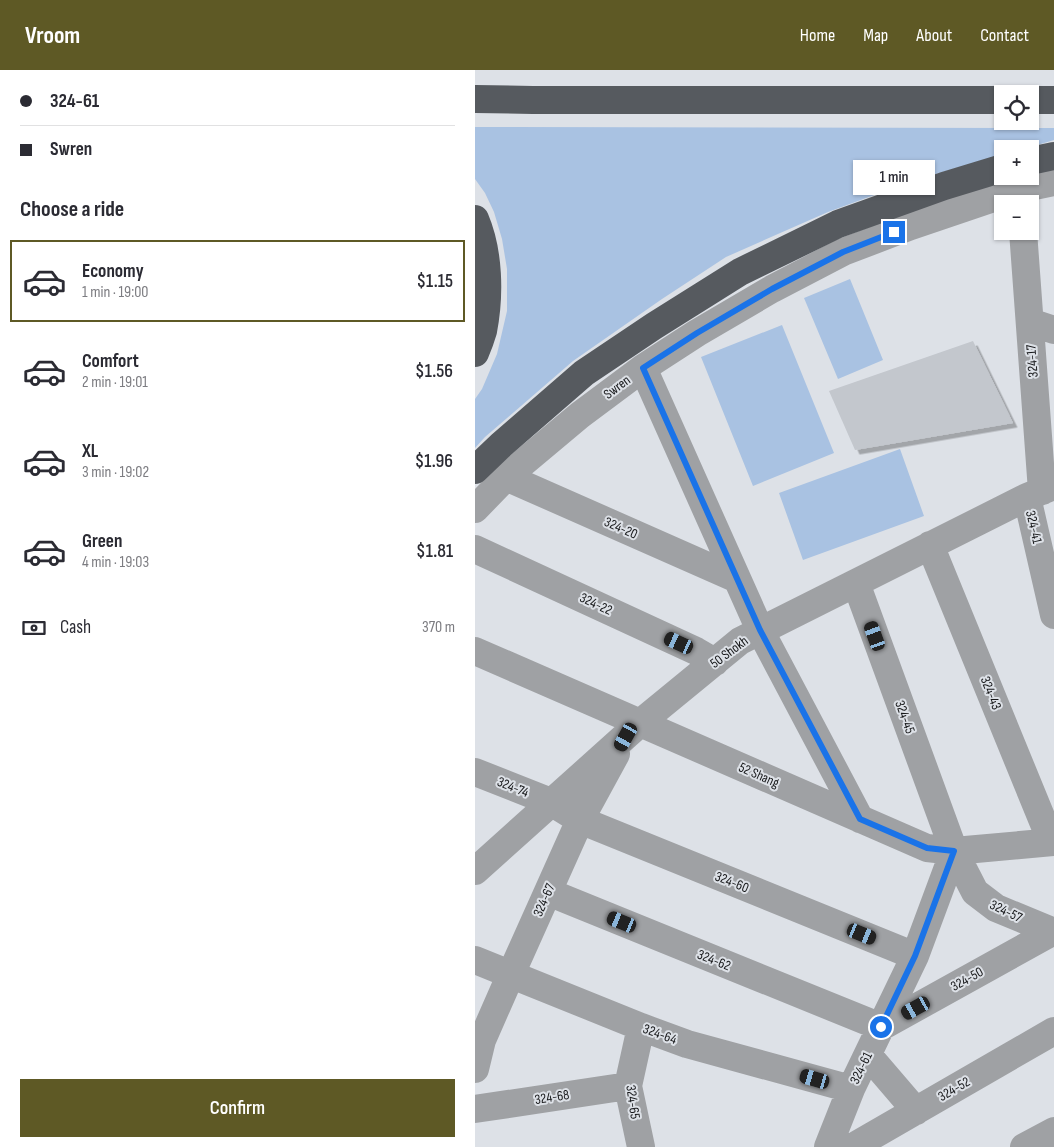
<!DOCTYPE html>
<html lang="en">
<head>
<meta charset="utf-8">
<style>
  body { margin:0; font-family:"Sofia Sans Condensed",sans-serif; background:#f7f7f7; color:#2b2b33; height:100vh; display:flex; flex-direction:column; font-size:19px; white-space:nowrap }
  * { box-sizing:border-box; margin:0 }
  p { font-size:16px; color:#7c7c81 }
  .icon { flex:none; width:28px; height:28px; fill:none; stroke:currentColor; stroke-width:2; stroke-linecap:round; stroke-linejoin:round }
  .map { position:relative; flex:1; overflow:hidden }
  .drawer { display:flex; flex-direction:column; background:#fff; width:475px }
  .drawer>* { flex:none }
  .banner { display:grid; align-content:center; height:110px; padding:0 20px; background:#fff }
  .fabs { position:absolute; left:519px; top:15px; display:grid; gap:10px }
  .fabs a { display:grid; place-items:center; width:45px; height:45px; border-radius:0px; background:#fff; box-shadow:0 1px 4px #0004; font-size:25px }
  .end { position:absolute; width:22px; height:22px; margin:-11px; border:6px solid #1a73e8; background:#fff; box-shadow:0 0 0 2px #fff }
  .from { border-radius:50% }
  .bubble { position:absolute; height:35px; border-radius:0px; background:#fff; box-shadow:0 1px 4px #0004; font-size:16px; font-weight:600; line-height:35px; text-align:center }
  .car { position:absolute; width:15px; height:30px; margin:-15px -8px; border-radius:6px; box-shadow:0 0 4px 1px #0007; background:linear-gradient(#222 24%,#8ab4d8 0 40%,#222 0 76%,#8ab4d8 0 86%,#222 0) }
  .banner b { display:flex; align-items:center; gap:18px; height:48px; font-size:19px }
  .banner b+b { border-top:1px solid #e1e1e2 }
  .banner i { width:12px; height:12px; background:#2b2b33 }
  ul { padding:0; list-style:none }
  li { display:flex; align-items:center; gap:15px; height:82px; margin:0 10px 8px; padding:0 10px; border:2px solid transparent; border-radius:0px }
  li div { flex:1 }
  li b { display:block; font-size:19px }
  li em { font-style:normal; font-weight:600 }
  li.on { border-color:#5e5925 }
  li>.icon { width:45px; height:45px; stroke-width:1.5 }
  h2 { padding:0 20px; font-size:22px; line-height:60px }
  .pay { display:flex; align-items:center; gap:12px; height:55px; padding:0 20px; font-size:19px }
  .pay p { margin-inline-start:auto }
  .primary-button { display:flex; gap:10px; margin-top:auto; padding:10px 20px }
  .primary-button a { flex:1; height:58px; border-radius:0px; background:#5e5925; color:#fff; font-size:20px; font-weight:600; line-height:58px; text-align:center }
  header { display:flex; align-items:center; gap:30px; box-sizing:border-box; height:70px; padding:0 25px; background:#5e5925; color:#fff }
  header strong { font-size:24px }
  nav { display:flex; gap:28px; margin-inline-start:auto; font-size:18px }
  main { display:flex; flex:1; min-height:0 }
  .map>svg:first-child { display:block }
</style>
</head>
<body>
<header>
<strong>Vroom</strong>
<nav><a>Home</a><a>Map</a><a>About</a><a>Contact</a></nav>
</header>
<main>
<section class="drawer">
<div class="banner">
<b><i class="from"></i>324-61</b>
<b><i></i>Swren</b>
</div>
<h2>Choose a ride</h2>
<ul>
<li class="on"><svg class="icon" aria-label="car" viewBox="0 0 24 24"><path d="M5 17H2v-5l4-1 3-4h7l3 4 3 1v5h-3M9 17h6M6 11h13"/><circle cx="7" cy="17" r="2"/><circle cx="17" cy="17" r="2"/></svg><div><b>Economy</b><p>1 min · 19:00</p></div><em>$1.15</em></li>
<li><svg class="icon" aria-label="car" viewBox="0 0 24 24"><path d="M5 17H2v-5l4-1 3-4h7l3 4 3 1v5h-3M9 17h6M6 11h13"/><circle cx="7" cy="17" r="2"/><circle cx="17" cy="17" r="2"/></svg><div><b>Comfort</b><p>2 min · 19:01</p></div><em>$1.56</em></li>
<li><svg class="icon" aria-label="car" viewBox="0 0 24 24"><path d="M5 17H2v-5l4-1 3-4h7l3 4 3 1v5h-3M9 17h6M6 11h13"/><circle cx="7" cy="17" r="2"/><circle cx="17" cy="17" r="2"/></svg><div><b>XL</b><p>3 min · 19:02</p></div><em>$1.96</em></li>
<li><svg class="icon" aria-label="car" viewBox="0 0 24 24"><path d="M5 17H2v-5l4-1 3-4h7l3 4 3 1v5h-3M9 17h6M6 11h13"/><circle cx="7" cy="17" r="2"/><circle cx="17" cy="17" r="2"/></svg><div><b>Green</b><p>4 min · 19:03</p></div><em>$1.81</em></li>
</ul>
<div class="pay"><svg class="icon" aria-label="cash" viewBox="0 0 24 24"><path d="M3 7h18v10H3z"/><circle cx="12" cy="12" r="2"/></svg>Cash<p>370 m</p></div>
<div class="primary-button"><a>Confirm</a></div>
</section>
<div class="map">
<svg width="579" height="1077" viewBox="0 0 579 1077">
  <defs>
    <filter id="shadow"><feDropShadow dx="4.5" dy="4.5" stdDeviation="0" flood-color="#0004"/></filter>
  </defs>
  <rect width="100%" height="100%" fill="#dde1e7"/>
  <path fill="#a9c2e2" d="M0,57L579,58V70L549,79H528L527,85L440,110L353,142L251,187L187,229L98,291L10,367L0,378V329L7,319L22,284L32,241V199L27,169L19,142L10,123L0,109Z
    M375,209L408,290L363,309L329,228Z
    M307,255L359,383L278,416L226,287Z
    M425,379L449,446L328,490L304,423Z"/>
  <path fill="#c3c7cd" filter="url(#shadow)" d="M498,271L538,353L380,380L354,321Z"/>
  <g fill="none" stroke-linecap="round" stroke-linejoin="round">
    <path stroke="#9fa1a4" stroke-width="28" d="M548,161L567,421
      M555,252L579,260
      M168,298L285,560L385,749
      M31,407L262,509
      M552,427L579,545
      M0,439L31,407L105,345L168,298L222,263L297,219L368,182L436,156L545,119L579,112
      M455,475L576,771
      M0,479L221,581L240,592
      M381,513L479,781L500,822L521,838L579,862
      M0,581L452,778L479,781L579,772
      M0,702L76,732L105,750L440,886
      M0,801L165,653L265,571L552,427L579,416
      M73,822L406,957L579,861
      M0,890L166,957L212,974L376,1019
      M393,985L441,1041
      M0,999L7,970L36,904L105,750L141,684
      M0,1039L153,1016
      M166,1077L153,1016L166,957
      M353,1077L376,1019L440,886L479,781
      M378,1077L579,961
      M549,1077L579,1061"/>
    <path stroke="#565a5f" stroke-width="28" d="M0,29L58,30H528
      M555,30H579
      M555,91L579,86
      M0,149C14,182 15,225 8,261C6,268 3,276 0,283
      M0,400L26,375L109,303L179,256L265,202L363,154L469,116L528,98"/>
  </g>
  <g fill="none" stroke-linecap="round" stroke-linejoin="round">
    <path stroke="#1a73e8" stroke-width="6" d="M406,957L440,886L479,781L452,778L385,749L285,560L168,298L222,263L297,219L368,182L419,162"/>
  </g>
  <g text-anchor="middle" dominant-baseline="central" stroke-width="4" stroke-linejoin="round" paint-order="stroke">
    <g font-size="14" fill="#161719" stroke="#dde1e7">
      <text transform="translate(557 291) rotate(-94)">324-17</text>
      <text transform="translate(142 317) rotate(-37)">Swren</text>
      <text transform="translate(559 457) rotate(77)">324-41</text>
      <text transform="translate(146 458) rotate(24)">324-20</text>
      <text transform="translate(121 534) rotate(25)">324-22</text>
      <text transform="translate(254 582) rotate(-37)">50 Shokh</text>
      <text transform="translate(516 623) rotate(68)">324-43</text>
      <text transform="translate(430 647) rotate(70)">324-45</text>
      <text transform="translate(284 705) rotate(24)">52 Shang</text>
      <text transform="translate(38 717) rotate(22)">324-74</text>
      <text transform="translate(257 812) rotate(22)">324-60</text>
      <text transform="translate(69 830) rotate(-66)">324-67</text>
      <text transform="translate(531 841) rotate(26)">324-57</text>
      <text transform="translate(239 890) rotate(22)">324-62</text>
      <text transform="translate(492 909) rotate(-29)">324-50</text>
      <text transform="translate(185 964) rotate(20)">324-64</text>
      <text transform="translate(386 998) rotate(-64)">324-61</text>
      <text transform="translate(479 1019) rotate(-30)">324-52</text>
      <text transform="translate(77 1027) rotate(-9)">324-68</text>
      <text transform="translate(158 1032) rotate(82)">324-65</text>
    </g>
  </g>
</svg>
<div class="fabs">
<a><svg class="icon" aria-label="locate" viewBox="0 0 24 24"><circle cx="12" cy="12" r="6"/><path d="M12 2v4M12 18v4M2 12h4M18 12h4"/></svg></a>
<a>+</a>
<a>−</a>
</div>
<i class="end from" style="left:406px;top:957px"></i>
<i class="end" style="left:419px;top:162px"></i>
<div class="bubble" style="left:378px;top:90px;width:82px">1 min</div>
<i class="car" style="left:400px;top:566px;rotate:340deg"></i>
<i class="car" style="left:204px;top:573px;rotate:295deg"></i>
<i class="car" style="left:151px;top:667px;rotate:209deg"></i>
<i class="car" style="left:147px;top:852px;rotate:292deg"></i>
<i class="car" style="left:387px;top:864px;rotate:112deg"></i>
<i class="car" style="left:441px;top:938px;rotate:241deg"></i>
<i class="car" style="left:340px;top:1009px;rotate:286deg"></i>
</div>
</main>
</body>
</html>
